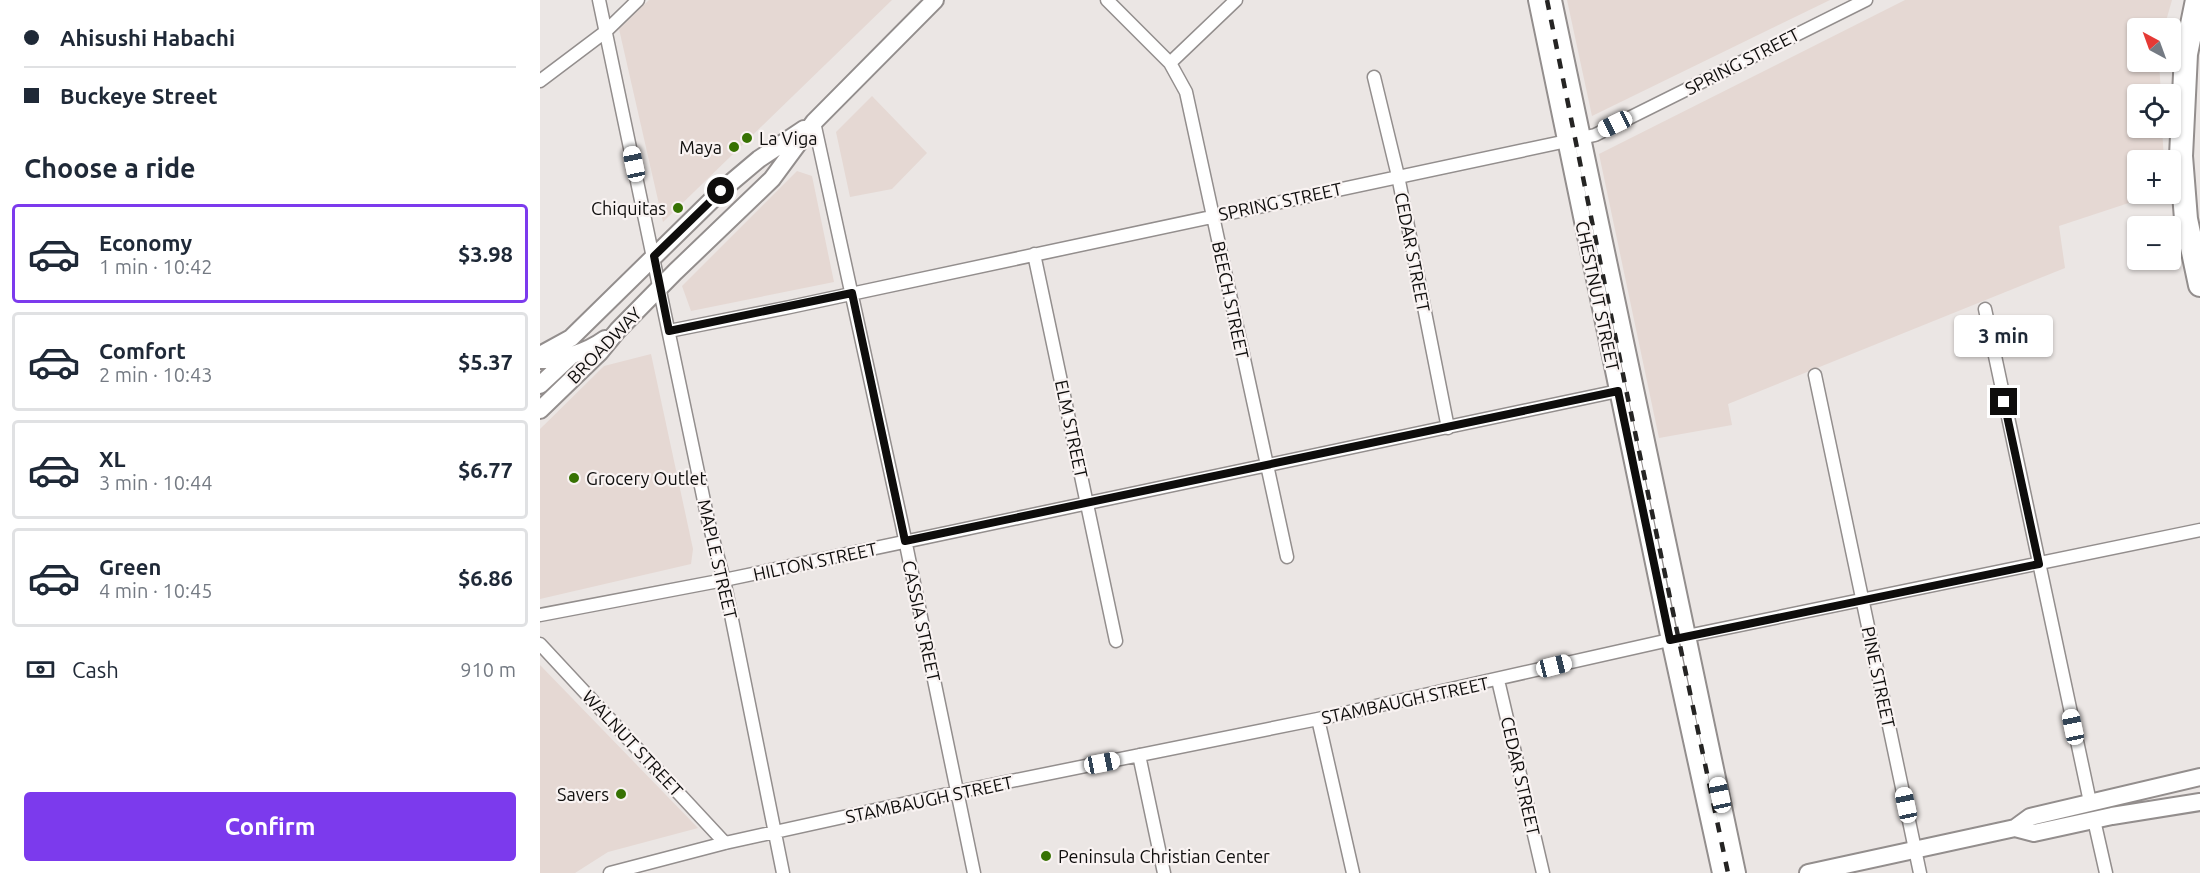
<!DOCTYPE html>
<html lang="en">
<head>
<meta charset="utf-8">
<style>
  body { margin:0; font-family:Ubuntu,sans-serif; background:#f6f6f7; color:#1f2937; height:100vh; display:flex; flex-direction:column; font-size:22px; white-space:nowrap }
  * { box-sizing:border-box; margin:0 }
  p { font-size:20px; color:#747a83 }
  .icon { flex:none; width:33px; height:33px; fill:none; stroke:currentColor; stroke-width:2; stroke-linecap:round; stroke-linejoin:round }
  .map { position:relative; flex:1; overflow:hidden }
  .details { display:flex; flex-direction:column; background:#fff; width:540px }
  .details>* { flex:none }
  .guide { display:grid; align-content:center; height:132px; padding:0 24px; background:#fff }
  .needle { width:39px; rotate:319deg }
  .tools { position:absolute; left:1587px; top:18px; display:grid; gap:12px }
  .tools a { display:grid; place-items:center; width:54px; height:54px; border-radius:6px; background:#fff; box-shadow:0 2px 4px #0004; font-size:30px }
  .end { position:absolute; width:27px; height:27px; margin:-14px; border:8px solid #0e0d0c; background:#fff; box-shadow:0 0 0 3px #fff }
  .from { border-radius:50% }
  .bubble { position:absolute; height:42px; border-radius:6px; background:#fff; box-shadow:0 2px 4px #0004; font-size:20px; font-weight:600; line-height:42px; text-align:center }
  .car { position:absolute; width:18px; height:36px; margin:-18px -9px; border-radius:8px; box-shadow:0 0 4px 2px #0007; background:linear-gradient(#fff 24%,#345 0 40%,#fff 0 76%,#345 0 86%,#fff 0) }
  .guide b { display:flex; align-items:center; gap:21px; height:57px; font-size:22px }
  .guide b+b { border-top:2px solid #e0e1e3 }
  .guide i { width:15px; height:15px; background:#1f2937 }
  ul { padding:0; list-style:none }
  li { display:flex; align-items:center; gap:18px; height:99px; margin:0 12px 9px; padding:0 12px; border:3px solid #e0e1e3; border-radius:6px }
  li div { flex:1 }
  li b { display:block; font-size:22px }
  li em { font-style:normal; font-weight:600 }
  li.on { border-color:#7c3aed }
  li>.icon { width:54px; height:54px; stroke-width:1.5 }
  h2 { padding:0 24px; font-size:27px; line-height:72px }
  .pay { display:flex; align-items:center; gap:15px; height:66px; padding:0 24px; font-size:22px }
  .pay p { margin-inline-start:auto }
  .cta { display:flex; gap:12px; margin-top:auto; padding:12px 24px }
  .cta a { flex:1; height:69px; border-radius:6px; background:#7c3aed; color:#fff; font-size:24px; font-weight:600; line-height:69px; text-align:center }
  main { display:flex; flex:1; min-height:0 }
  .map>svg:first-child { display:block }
</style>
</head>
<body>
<main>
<section class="details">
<div class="guide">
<b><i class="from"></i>Ahisushi Habachi</b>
<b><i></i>Buckeye Street</b>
</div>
<h2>Choose a ride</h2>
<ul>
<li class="on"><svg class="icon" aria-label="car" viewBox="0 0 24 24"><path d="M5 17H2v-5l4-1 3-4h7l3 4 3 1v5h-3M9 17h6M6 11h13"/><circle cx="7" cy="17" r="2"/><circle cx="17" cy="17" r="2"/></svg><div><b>Economy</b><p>1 min · 10:42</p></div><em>$3.98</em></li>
<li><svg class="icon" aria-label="car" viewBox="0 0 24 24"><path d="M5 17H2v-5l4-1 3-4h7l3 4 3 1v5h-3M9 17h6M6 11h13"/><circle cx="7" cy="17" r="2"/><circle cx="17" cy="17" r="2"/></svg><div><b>Comfort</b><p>2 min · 10:43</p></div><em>$5.37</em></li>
<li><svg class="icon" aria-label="car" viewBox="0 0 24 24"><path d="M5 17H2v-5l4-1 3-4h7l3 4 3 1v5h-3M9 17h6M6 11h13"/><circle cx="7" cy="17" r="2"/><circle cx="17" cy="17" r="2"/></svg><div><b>XL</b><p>3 min · 10:44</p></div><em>$6.77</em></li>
<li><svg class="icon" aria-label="car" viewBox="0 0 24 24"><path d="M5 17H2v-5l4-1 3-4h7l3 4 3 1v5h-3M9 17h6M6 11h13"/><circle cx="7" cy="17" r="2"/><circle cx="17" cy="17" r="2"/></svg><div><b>Green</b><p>4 min · 10:45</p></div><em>$6.86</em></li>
</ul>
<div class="pay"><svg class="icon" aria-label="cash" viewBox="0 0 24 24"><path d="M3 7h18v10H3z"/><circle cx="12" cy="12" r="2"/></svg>Cash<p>910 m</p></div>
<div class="cta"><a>Confirm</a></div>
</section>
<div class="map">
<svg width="1660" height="873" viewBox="0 0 1660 873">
  <rect width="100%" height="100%" fill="#ebe6e4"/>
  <path fill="#e5d8d3" d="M109,0H352L123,222L79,29Z
    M1027,0H1290L1052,116Z
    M1365,0H1632L1624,28H1598V62H1619L1621,94H1598V128H1622L1624,160H1598V194H1616L1519,226L1525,268L1188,404L1192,425L1119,438L1059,154Z
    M332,96L387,153L352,189L310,197L296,132Z
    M257,171L272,176L294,282L151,311L142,286Z
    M111,354L153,549L151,564L0,599V429L64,366Z
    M0,665L158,828L68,852L35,873H0Z"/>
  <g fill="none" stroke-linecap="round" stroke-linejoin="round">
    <defs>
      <path id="street" d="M59,0L168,520L184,580L243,873
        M567,0L630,63L646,92L747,557
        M630,63L696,0
        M834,77L858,176L908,428
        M0,81L65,32L98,0
        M274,122L362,525L434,873
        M494,254L576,641
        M1445,309L1550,802
        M129,331L250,307L1055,135L1326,0
        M1275,375L1380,873
        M0,615L184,580L1078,391
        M0,644L185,843
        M958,680L1003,873
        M778,719L813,873
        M599,755L624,873
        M1554,820L1566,873
        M70,873L185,843L417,792L778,719L1147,636L1660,530"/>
      <path id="secondary" d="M997,0L1130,640L1181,873
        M1013,0L1197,873
        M0,355L31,338L181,191L219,159L264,129
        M0,360C22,360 47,352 65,339
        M0,385L30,357
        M0,410L60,352L78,330L135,272L232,179L274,122L395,0
        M1475,828L1494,833L1572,816L1660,802
        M1268,873L1475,828L1490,817L1660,777"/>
      <path id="highway" d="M1657,0L1646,54L1641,156L1646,219L1660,285"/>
    </defs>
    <use href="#street" stroke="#938e8d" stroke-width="15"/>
    <use href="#secondary" stroke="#938e8d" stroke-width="20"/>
    <use href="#highway" stroke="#938e8d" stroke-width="26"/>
    <use href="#street" stroke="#fff" stroke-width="12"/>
    <use href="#secondary" stroke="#fff" stroke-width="16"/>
    <use href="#highway" stroke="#fff" stroke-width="22"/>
    <path stroke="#252423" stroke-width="4.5" stroke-dasharray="10 10" stroke-linecap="butt" d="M1007,0L1087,394L1188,873"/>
  </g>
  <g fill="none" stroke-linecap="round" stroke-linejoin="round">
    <path stroke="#0e0d0c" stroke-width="8" d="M181,191L114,256L129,331L312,293L365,541L1078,391L1130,640L1499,564L1464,402"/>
  </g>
  <g fill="#377203" stroke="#f9f3f2" stroke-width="2">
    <circle cx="207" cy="138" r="6"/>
    <circle cx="194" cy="147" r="6"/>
    <circle cx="138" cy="208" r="6"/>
    <circle cx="34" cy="478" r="6"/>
    <circle cx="81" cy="794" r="6"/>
    <circle cx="506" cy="856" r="6"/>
  </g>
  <g text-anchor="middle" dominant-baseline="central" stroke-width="4.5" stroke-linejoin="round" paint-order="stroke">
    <g font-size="18" fill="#0e0d0c" stroke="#f9f3f2">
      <text transform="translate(1202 61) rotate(-27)">SPRING STREET</text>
      <text transform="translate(740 201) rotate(-12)">SPRING STREET</text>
      <text transform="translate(873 252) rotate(79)">CEDAR STREET</text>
      <text transform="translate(1058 296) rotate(78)">CHESTNUT STREET</text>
      <text transform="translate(691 300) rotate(78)">BEECH STREET</text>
      <text transform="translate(64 345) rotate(-46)">BROADWAY</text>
      <text transform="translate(532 429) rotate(78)">ELM STREET</text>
      <text transform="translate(178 559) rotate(77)">MAPLE STREET</text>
      <text transform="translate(275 561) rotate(-12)">HILTON STREET</text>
      <text transform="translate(382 621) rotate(78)">CASSIA STREET</text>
      <text transform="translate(1339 677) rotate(78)">PINE STREET</text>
      <text transform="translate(865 700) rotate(-12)">STAMBAUGH STREET</text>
      <text transform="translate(93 743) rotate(47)">WALNUT STREET</text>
      <text transform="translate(981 776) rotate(77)">CEDAR STREET</text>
      <text transform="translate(389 799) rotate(-12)">STAMBAUGH STREET</text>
    </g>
    <g font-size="18" fill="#0e0d0c" stroke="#f9f3f2" text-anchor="start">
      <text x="219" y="138">La Viga</text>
      <text x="182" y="147" text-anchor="end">Maya</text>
      <text x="126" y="208" text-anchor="end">Chiquitas</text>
      <text x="46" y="478">Grocery Outlet</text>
      <text x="69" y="794" text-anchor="end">Savers</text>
      <text x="518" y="856">Peninsula Christian Center</text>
    </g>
  </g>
</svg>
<div class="tools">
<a><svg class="needle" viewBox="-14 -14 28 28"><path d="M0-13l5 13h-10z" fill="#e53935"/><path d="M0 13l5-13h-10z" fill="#747a83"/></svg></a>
<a><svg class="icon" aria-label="locate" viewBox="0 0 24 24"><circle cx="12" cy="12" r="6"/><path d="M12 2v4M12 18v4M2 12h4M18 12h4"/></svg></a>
<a>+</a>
<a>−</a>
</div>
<i class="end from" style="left:181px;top:191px"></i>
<i class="end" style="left:1464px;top:402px"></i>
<div class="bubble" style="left:1414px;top:315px;width:99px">3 min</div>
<i class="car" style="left:1075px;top:124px;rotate:244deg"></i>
<i class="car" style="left:94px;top:164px;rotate:348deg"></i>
<i class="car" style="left:1014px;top:666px;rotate:76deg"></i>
<i class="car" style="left:1533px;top:727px;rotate:348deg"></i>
<i class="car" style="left:562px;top:763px;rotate:79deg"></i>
<i class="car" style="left:1180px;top:795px;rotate:348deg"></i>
<i class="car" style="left:1366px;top:805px;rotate:348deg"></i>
</div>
</main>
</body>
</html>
